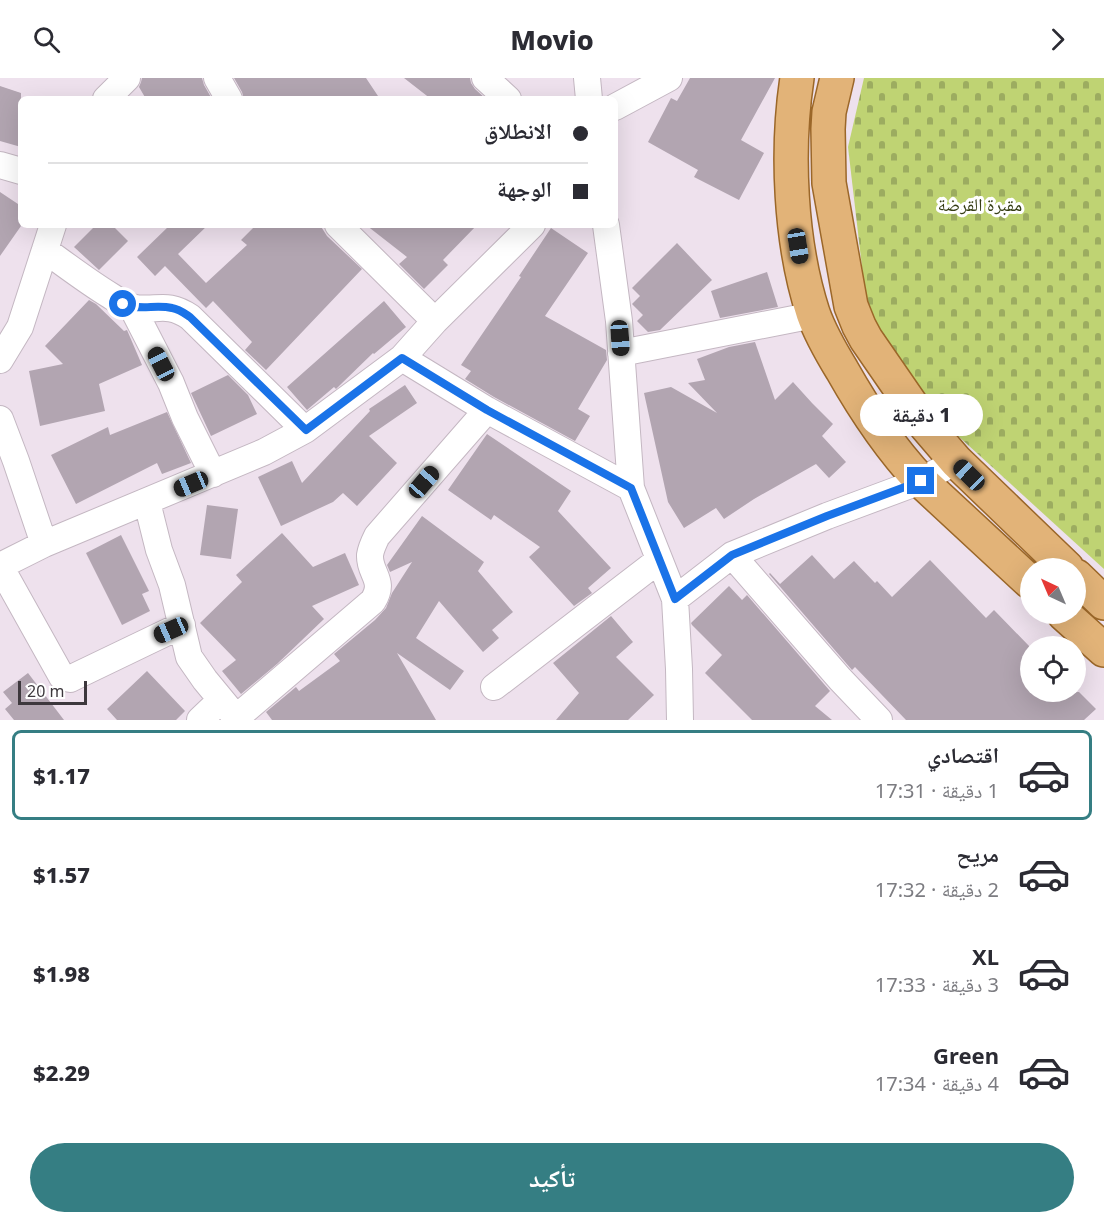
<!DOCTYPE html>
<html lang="ar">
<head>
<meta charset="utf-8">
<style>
  body { margin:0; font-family:"Noto Sans","Noto Naskh Arabic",sans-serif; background:#f2f2f3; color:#2b2b33; direction:rtl; height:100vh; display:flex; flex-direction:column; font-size:22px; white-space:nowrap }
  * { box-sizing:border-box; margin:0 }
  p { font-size:20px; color:#7c7c81 }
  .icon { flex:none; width:33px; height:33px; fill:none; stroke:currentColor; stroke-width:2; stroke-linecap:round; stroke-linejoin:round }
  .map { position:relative; height:642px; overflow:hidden; direction:ltr }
  .drawer { display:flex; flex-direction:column; background:#fff; flex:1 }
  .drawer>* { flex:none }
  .guide { position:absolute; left:18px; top:18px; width:600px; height:132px; border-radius:9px; box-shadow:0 6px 24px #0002; direction:rtl; display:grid; align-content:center; height:132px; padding:0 30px; background:#fff }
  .needle { width:39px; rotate:316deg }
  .tools { position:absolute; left:1020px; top:480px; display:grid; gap:12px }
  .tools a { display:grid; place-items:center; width:66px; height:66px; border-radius:50%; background:#fff; box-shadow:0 6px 24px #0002; font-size:30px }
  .scale { position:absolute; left:18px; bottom:15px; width:69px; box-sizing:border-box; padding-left:6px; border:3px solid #3d383d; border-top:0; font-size:16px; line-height:21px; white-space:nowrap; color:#3d383d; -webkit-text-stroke:4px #fff; paint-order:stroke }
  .end { position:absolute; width:27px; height:27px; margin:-14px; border:8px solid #1a73e8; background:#fff; box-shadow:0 0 0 3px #fff }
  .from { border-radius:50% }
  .bubble { position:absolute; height:42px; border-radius:21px; background:#fff; box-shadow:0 6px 24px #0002; font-size:20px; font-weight:800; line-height:42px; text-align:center; direction:rtl }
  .car { position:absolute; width:18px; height:36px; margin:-18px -9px; border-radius:8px; box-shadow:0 0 4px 2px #0007; background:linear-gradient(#222 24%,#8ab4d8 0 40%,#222 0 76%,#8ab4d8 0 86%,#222 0) }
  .guide b { display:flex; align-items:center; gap:21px; height:57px; font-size:22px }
  .guide b+b { border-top:2px solid #e1e1e2 }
  .guide i { width:15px; height:15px; background:#2b2b33 }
  ul { padding:10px 0 0; list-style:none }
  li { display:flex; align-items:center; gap:18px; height:90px; margin:0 12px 9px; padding:0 18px; border:3px solid transparent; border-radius:9px }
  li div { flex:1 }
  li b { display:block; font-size:22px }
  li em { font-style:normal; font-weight:800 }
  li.active { border-color:#357e83 }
  li>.icon { width:54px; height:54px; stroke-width:1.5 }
  .action { display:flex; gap:12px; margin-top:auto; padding:12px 30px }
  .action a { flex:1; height:69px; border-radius:36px; background:#357e83; color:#fff; font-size:24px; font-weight:800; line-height:69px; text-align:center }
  header { display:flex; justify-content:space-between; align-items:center; height:78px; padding:0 30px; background:#fff; font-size:27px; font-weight:800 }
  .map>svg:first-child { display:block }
</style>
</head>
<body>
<header><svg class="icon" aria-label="forward" viewBox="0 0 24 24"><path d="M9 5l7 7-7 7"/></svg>Movio<svg class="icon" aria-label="search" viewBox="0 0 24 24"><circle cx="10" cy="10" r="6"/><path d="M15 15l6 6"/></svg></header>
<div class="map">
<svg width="1104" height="642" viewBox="0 0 1104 642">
  <defs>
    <pattern id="cemetery-stones" width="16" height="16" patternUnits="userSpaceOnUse" patternTransform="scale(1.5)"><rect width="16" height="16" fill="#bfd373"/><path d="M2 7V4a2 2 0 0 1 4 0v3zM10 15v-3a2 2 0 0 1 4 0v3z" fill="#9cac60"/></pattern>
  </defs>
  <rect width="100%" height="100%" fill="#eee1ed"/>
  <path fill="url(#cemetery-stones)" d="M864,0H1104V491L923,326L868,240L848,69Z"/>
  <path fill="#b2a5b1" d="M142,0H202L204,7L212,21H146L139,9L141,4Z
    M234,0H366L380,21H244L242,14Z
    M404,0H470L471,5L475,11L486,21H431Z
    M690,0H775L741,62L764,75L739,122L694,99L698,92L648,64L671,20L677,23Z
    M0,8L21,15V69L0,63Z
    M0,114L21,128V148L0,178Z
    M96,147H112L128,163L99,192L74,169Z
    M170,147H208L178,176L206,205L247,167L241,162L256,147H320L327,158L362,191L266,292L245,272L252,264L213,223L206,230L165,188L155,198L137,179Z
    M366,147H477L443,182L448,187L424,211L399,186L407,179Z
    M551,150L588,175L545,238L606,272L607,282L578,331L590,338L575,363L494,319L465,301L471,293L461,287L521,199L519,198Z
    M677,165L712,202L660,252L648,254L637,243L643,237L632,226L640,218L632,210Z
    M767,194L778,229L720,240L711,213Z
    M89,222L96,226L124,253L127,252L142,287L99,306L105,333L40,348L29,293L63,286L45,268Z
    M384,223L406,249L374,276L373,275L338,309L336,311L334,309L307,332L287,309Z
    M755,264L775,322L793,304L812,325L833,346L822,358L846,384L829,400L816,386L754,421L724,441L716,430L684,450L668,424L644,315L671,309L717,335L688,305L705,302L697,281L729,269Z
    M228,297L248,317L257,336L211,358L191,315Z
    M405,307L417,325L369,358L397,385L357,428L343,415L333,424L281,448L258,399L292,383L302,405L370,333L369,331Z
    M167,334L191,385L162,396L157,385L76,426L51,377L108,349L110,357Z
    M487,356L571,413L558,433L611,490L588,510L592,515L574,528L529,479L540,469L494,437L491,442L448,412Z
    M207,427L238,431L231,481L200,477Z
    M422,438L484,484L478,493L513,534L492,552L499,560L483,574L439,523L416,560L464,593L450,612L397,575L436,642H272L266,634L296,609L299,613L340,583L334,576L375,542L386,530L392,515L412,484L390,494L387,487Z
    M282,455L313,489L345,475L359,507L312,528L324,541L277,586L241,616L222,593L236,582L200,545L242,504L236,497Z
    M121,457L149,513L142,516L150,533L122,547L86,475Z
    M812,477L834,501L854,483L875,505L877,503L892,519L930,482L986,540L994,532L1030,569V614H1079L1096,631L1084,642H906L855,589L852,592L769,496L770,495L780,506Z
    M729,508L742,522L747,517L830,613L815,628L832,642H752L705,595L722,577L692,547L691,545Z
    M611,538L633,564L616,579L654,617L628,642H556L579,615L553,585Z
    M147,593L185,633L176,642H117L107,631Z
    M28,595L64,642H14L5,631L12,625L3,614Z"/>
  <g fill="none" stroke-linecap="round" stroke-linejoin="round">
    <defs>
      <path id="street" d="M217,0L229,21
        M485,0L508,21
        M587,0L589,21
        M106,21L127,0
        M615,29L669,0
        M0,87L21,93
        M338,147L435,243
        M606,147L619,243L631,410L675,521L679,591L680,642
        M45,172C67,188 88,204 111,218C117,222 124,227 131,229C155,235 165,222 190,239L305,352
        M132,229L171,305L185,340L213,396
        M621,275L814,237
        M402,280L487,332L631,410
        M0,282L20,249L53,147
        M0,341L16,383L44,466
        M147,424L159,472L172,507L189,579L205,602L238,642
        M732,477L840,601L879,642
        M0,488L44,466L264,374L305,352L402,280L435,243L532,147
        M0,488L62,599L70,601L78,597L182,547
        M675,521L732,477L827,438L921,403L956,383
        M494,609L659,482
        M236,640L373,523C386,502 369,496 370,477C371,470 374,464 377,458L487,332
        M200,642L221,622"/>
      <path id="primary" d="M797,0C786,73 790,164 813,235C820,255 831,274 842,292C864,331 890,370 921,403L1030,504
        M837,0L829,34L828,51L829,105L851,228L859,248L866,261L926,348L956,383L1067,490
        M1076,498L1104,525
        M1064,536L1104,572"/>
    </defs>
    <use href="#street" stroke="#c4b7c2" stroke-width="28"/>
    <use href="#primary" stroke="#9b6729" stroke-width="36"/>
    <use href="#street" stroke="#fff" stroke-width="26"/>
    <use href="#primary" stroke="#e2b378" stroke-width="33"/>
  </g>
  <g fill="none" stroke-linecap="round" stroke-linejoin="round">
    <path stroke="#1a73e8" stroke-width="8" d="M123,226C141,233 155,226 172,230C179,231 184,235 190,239L306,352L402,280L487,332L631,410L675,521L732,477L827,438L921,403"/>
  </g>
  <g text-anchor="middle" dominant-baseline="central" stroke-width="6" stroke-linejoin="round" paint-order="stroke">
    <g font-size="18" fill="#353d13" stroke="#fff">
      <text x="980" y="126">مقبرة القرضة</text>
    </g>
  </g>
</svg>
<div class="tools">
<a><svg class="needle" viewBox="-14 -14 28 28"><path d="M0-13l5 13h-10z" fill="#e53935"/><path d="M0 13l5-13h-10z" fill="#7c7c81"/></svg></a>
<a><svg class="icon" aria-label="locate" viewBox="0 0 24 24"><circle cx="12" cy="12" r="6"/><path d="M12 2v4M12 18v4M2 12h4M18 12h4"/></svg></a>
</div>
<div class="scale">20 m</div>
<i class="end from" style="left:123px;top:226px"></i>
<i class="end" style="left:921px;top:403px"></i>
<div class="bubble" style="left:860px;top:316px;width:123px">1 دقيقة</div>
<i class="car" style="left:798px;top:168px;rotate:171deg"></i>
<i class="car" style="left:620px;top:260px;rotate:176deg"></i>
<i class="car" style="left:161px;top:286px;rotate:333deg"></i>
<i class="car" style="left:969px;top:397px;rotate:314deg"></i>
<i class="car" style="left:424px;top:404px;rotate:41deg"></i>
<i class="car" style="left:191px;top:406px;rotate:247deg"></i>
<i class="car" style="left:171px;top:552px;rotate:246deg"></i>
<div class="guide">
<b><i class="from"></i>الانطلاق</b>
<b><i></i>الوجهة</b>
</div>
</div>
<section class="drawer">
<ul>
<li class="active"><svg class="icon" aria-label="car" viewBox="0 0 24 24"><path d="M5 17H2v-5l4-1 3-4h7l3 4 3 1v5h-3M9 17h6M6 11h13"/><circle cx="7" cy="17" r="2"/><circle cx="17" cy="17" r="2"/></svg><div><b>اقتصادي</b><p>1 دقيقة · 17:31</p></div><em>$1.17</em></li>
<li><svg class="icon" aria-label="car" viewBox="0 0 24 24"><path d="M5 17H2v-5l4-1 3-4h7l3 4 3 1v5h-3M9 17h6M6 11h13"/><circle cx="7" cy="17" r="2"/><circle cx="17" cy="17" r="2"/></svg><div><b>مريح</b><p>2 دقيقة · 17:32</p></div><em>$1.57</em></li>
<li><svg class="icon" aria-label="car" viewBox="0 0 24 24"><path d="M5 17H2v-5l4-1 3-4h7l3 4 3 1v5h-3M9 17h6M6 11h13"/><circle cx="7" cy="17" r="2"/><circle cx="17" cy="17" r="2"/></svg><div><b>XL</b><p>3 دقيقة · 17:33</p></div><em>$1.98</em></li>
<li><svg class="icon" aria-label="car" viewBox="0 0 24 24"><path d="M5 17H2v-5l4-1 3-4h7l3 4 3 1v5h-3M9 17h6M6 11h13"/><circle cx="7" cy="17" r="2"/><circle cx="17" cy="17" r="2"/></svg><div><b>Green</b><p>4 دقيقة · 17:34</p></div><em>$2.29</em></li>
</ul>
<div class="action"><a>تأكيد</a></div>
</section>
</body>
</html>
